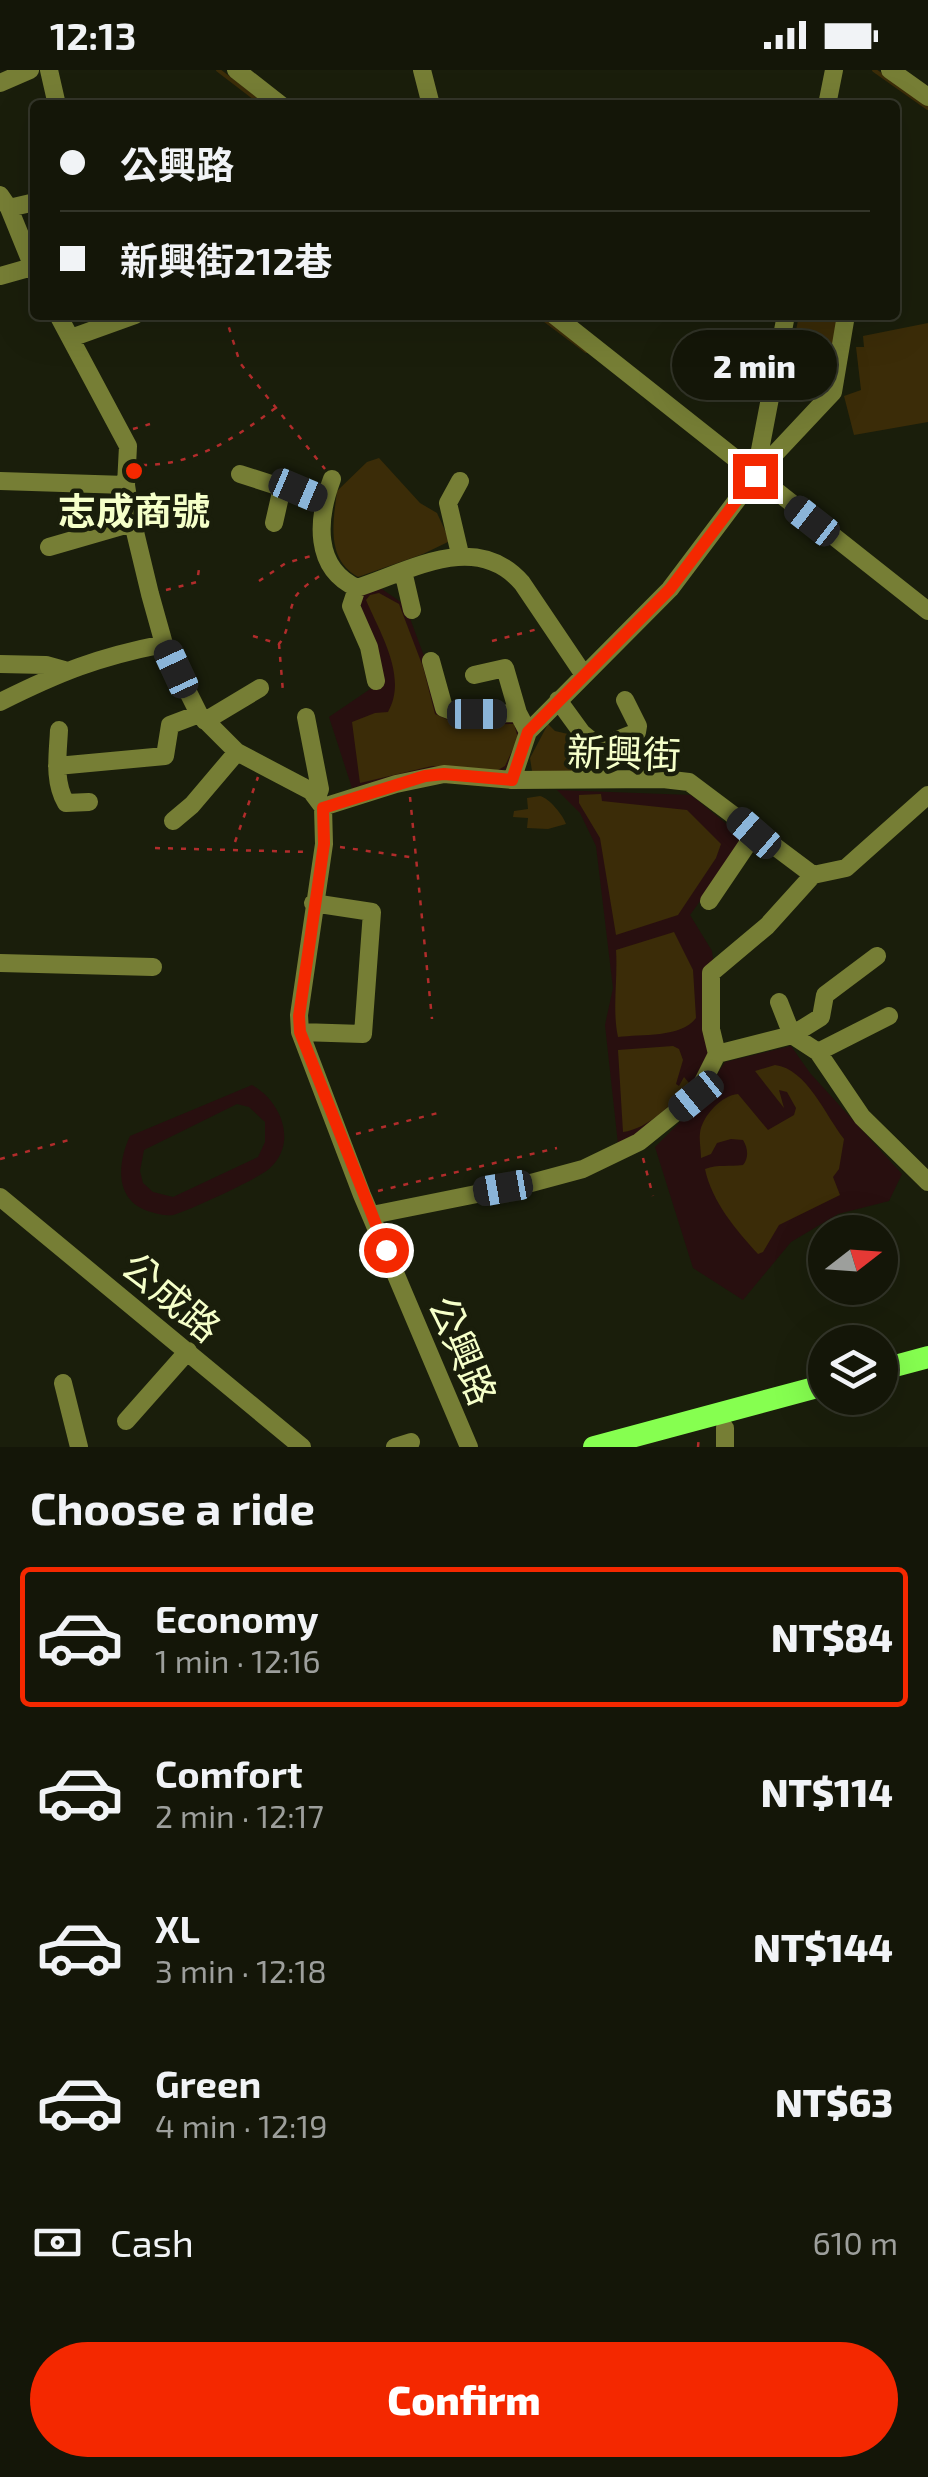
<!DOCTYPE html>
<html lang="en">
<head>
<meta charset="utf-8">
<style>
  body { margin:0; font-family:"Exo 2","Noto Sans TC",sans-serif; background:#212316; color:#f1f3f6; height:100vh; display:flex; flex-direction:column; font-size:38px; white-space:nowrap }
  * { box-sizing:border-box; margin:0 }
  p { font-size:32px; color:#9d9f9c }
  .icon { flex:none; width:55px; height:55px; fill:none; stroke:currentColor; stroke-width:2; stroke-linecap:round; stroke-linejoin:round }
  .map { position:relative; height:1377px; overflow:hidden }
  .panel { display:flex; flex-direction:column; background:#141608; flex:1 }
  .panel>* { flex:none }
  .banner { position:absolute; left:30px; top:30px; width:870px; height:220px; border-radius:10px; box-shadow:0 10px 40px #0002,0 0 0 2px #333529; display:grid; align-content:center; height:220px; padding:0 30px; background:#141608 }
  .needle { width:65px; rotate:73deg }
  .fabs { position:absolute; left:808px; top:1145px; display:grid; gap:20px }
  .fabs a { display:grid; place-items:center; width:90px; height:90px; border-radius:50%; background:#141608; box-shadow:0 10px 40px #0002,0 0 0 2px #333529; font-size:50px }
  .end { position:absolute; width:45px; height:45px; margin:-22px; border:12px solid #f42800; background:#fff; box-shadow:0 0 0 5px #fff }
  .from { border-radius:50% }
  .bubble { position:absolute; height:70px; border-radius:35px; background:#141608; box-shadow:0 10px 40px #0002,0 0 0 2px #333529; font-size:32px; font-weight:800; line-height:70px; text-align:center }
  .car { position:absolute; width:30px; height:60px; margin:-30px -15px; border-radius:12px; box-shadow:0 0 8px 2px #0007; background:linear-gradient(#222 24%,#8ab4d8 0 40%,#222 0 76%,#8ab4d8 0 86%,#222 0) }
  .banner b { display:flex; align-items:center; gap:35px; height:95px; font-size:38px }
  .banner b+b { border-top:2px solid #333529 }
  .banner i { width:25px; height:25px; background:#f1f3f6 }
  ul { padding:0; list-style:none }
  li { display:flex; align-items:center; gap:30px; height:140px; margin:0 20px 15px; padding:0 10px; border:5px solid transparent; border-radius:10px }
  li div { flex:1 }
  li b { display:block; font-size:38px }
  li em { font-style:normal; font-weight:800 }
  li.active { border-color:#f42800 }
  li>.icon { width:90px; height:90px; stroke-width:1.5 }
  h2 { padding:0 30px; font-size:45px; line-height:120px }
  .pay { display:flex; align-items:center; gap:25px; height:110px; padding:0 30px; font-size:38px }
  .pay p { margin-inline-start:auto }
  .cta { display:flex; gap:20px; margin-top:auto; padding:20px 30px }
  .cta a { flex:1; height:115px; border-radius:60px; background:#f42800; color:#fff; font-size:40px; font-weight:800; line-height:115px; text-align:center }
  .status { display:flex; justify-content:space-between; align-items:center; height:70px; padding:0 50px; background:#141608; direction:ltr }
  .status svg { height:28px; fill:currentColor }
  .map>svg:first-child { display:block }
</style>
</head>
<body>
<div class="status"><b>12:13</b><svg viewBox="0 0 49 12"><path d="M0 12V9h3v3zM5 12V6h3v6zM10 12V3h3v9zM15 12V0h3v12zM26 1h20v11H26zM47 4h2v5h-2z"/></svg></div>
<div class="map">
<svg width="928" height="1377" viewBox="0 0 928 1377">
  <rect width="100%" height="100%" fill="#1a1e0b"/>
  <path fill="#280f0f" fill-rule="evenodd" d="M379,517L405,535L424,586L437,641L517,649L522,664L510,696L499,702L431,698L352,718L329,647L382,611L358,525Z
    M557,720L691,725L745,769L690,845L712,881L717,919L714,980L687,1023L644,1065L618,1074L605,955L613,918L596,776L580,743Z
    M791,976L810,1003L902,1104L889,1131L838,1144L791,1172L743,1230L693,1198L655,1077L698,1034L725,992Z
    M252,1015C281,1031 298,1072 270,1098C260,1108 188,1141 173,1145C167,1146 157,1144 151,1142C114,1132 117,1094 130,1066ZM237,1034L249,1037L265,1052V1072L258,1087L173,1127L153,1122L143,1113L140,1101L144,1080Z"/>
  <path fill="#3b2c08" d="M799,245H838L825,316L786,312Z
    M928,253V352L854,365L844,326L861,320L856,277H864L863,266Z
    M379,388L420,433L437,443L450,471L423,484L358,507C326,489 333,453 337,421L367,392Z
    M379,523L399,534L423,597L435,644L459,655L514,654L518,668L505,696L498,700L432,696L360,713L352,652L375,643L388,642C408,607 380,563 366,530L370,525Z
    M548,654L555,661L568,664L573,676L589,685V694L577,696V701H532L530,688Z
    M601,724L602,731L687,740L721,774L716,788L678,845L616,865L600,768L579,733V725Z
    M540,726C549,728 563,745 566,754L548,759L527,758L528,748L513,747L514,741L528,739L527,728Z
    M674,862L693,900L696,948C681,968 641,964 618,967C612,939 618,909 616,880Z
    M673,976L679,979L683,990L676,1014L679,1016L684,1007L689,1013C674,1033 648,1059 623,1062L618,980Z
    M775,995C807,999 825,1045 844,1069L839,1099L833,1107L840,1125L779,1155L763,1182L758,1184C736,1160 712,1132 705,1099C718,1094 729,1097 743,1095C749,1088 748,1078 743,1070L731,1069L717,1073L711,1084L701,1088C701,1080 699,1070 700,1063C702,1046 722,1025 738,1024L768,1060L794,1045L796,1038L787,1022L779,1020L784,1038L755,1001Z"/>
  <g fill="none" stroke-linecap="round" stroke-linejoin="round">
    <path stroke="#3b2c08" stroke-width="4" d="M218,0L264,35
      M874,0L928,38
      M538,245L586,281"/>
    <path stroke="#b12c2b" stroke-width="2.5" stroke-dasharray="5 8" stroke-linecap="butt" d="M225,245L240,293L325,399
      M133,359L150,354
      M142,395C196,395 235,368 277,337
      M259,511L286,493L311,486
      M166,520L197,512L199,499
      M253,566L279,574C291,559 287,542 296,526C302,517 313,511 322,504
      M492,571L538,559
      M279,574L283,622
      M410,727L432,949
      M235,772L258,707
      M340,777L416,788
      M155,778L308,782
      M356,1064L438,1043
      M643,1088L653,1126
      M0,1089L69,1070
      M378,1121L557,1078
      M698,1377L699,1366"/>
    <path stroke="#767e35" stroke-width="18" d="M49,0L57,35
      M236,0L281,35
      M422,0L431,35
      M890,0L928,27
      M0,13L30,0
      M827,35L834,0
      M0,125L9,138L35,202
      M9,138L35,132
      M0,206L32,197
      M58,245L128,376L126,415L130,441L150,524L164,574L199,644L237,682L311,721L323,737L324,774L299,945L300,962L362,1125L469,1377
      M554,245L928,541
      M71,268L135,245
      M240,404L324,431
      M755,405L833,322L846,245
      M332,409C317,449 313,498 357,518C410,501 476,460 522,513L584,605
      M0,411L126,415
      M460,411L448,433L460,484
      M274,453L282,418
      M49,477L132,453
      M403,501L412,540
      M357,518L351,536L369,577L376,611
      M431,591L444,638L460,644L518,643L528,662
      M0,594L46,595L64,600
      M474,605L505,598L518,643
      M558,630L582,663L599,677L637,662L638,656L625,630
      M0,632C60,602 98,587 164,574
      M306,647L320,719L317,727
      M205,651L260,618
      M59,660C58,684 53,711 66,733L89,732
      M57,696L165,686L170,655L199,644
      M512,710L528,662L670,519L755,406L786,245
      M323,737L396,714L444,704L512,710L663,709L689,712L813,805L846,798L928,725
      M173,751L192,735L237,682
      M709,831L755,763
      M0,893L153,897
      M779,932L792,965L818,982L862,1047L928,1112
      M300,962L363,964L372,842L313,833
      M818,982L889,946
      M717,984L711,959V903L767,856L813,805
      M717,984L792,965L821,947L825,925L877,886
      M0,1127L302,1377
      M372,1145L531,1113L583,1099L639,1072L696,1026L717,984
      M63,1313L79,1377
      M126,1351L188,1281
      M725,1358V1377
      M395,1377L411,1372"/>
    <path stroke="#86ff50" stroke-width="22" d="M880,1300L928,1287
      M594,1377L825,1315"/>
  </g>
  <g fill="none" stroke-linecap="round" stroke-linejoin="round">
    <path stroke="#f42800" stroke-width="12" d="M386,1180L300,962L299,946L324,774L323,738L425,706L444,704L512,710L528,662L670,519L755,406"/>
  </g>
  <circle fill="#f42800" stroke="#1a1e0b" stroke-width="4" cx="134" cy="401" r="10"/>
  <g text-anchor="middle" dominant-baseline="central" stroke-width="9" stroke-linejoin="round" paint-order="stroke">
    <g font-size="38" font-weight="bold" fill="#f5ffc9" stroke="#1a1e0b">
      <text x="134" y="440">志成商號</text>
    </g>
    <g font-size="38" fill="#f5ffc9" stroke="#1a1e0b">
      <text transform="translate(624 682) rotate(2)">新興街</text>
      <text transform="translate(172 1226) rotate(40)">公成路</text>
      <text transform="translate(464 1280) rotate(67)">公興路</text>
    </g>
  </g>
</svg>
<div class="fabs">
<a><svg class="needle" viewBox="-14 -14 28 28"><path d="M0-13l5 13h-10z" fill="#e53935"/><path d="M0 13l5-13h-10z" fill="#9d9f9c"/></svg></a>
<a><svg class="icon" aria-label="layers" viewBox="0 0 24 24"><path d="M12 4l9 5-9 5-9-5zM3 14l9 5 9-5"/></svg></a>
</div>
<i class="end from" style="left:386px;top:1180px"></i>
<i class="end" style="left:755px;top:406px"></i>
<div class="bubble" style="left:672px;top:260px;width:165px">2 min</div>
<i class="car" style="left:298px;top:420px;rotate:113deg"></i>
<i class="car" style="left:812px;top:451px;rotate:308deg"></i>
<i class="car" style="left:176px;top:599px;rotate:335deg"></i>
<i class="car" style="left:477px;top:644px;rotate:90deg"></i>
<i class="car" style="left:754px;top:763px;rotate:311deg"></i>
<i class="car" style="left:696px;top:1026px;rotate:231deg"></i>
<i class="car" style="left:503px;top:1118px;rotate:260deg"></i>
<div class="banner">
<b><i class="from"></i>公興路</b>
<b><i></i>新興街212巷</b>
</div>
</div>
<section class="panel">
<h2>Choose a ride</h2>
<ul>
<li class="active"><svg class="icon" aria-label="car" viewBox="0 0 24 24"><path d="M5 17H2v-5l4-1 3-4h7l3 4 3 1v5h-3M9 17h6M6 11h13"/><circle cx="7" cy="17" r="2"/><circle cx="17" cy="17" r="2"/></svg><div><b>Economy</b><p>1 min · 12:16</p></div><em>NT$84</em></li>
<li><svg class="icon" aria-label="car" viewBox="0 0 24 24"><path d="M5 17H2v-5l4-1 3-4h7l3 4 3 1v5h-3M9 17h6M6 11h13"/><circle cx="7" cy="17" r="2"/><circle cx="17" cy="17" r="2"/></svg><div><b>Comfort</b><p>2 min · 12:17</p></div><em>NT$114</em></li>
<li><svg class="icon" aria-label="car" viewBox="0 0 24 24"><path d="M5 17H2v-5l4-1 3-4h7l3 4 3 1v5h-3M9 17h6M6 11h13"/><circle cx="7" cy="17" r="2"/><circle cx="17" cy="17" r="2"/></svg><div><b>XL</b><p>3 min · 12:18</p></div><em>NT$144</em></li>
<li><svg class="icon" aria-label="car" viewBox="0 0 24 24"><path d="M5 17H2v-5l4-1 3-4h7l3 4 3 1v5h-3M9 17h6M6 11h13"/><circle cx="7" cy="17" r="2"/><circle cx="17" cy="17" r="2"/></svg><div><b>Green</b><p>4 min · 12:19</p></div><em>NT$63</em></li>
</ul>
<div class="pay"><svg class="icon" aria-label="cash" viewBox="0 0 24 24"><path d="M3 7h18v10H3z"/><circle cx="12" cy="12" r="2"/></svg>Cash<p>610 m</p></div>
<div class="cta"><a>Confirm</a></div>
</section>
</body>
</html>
